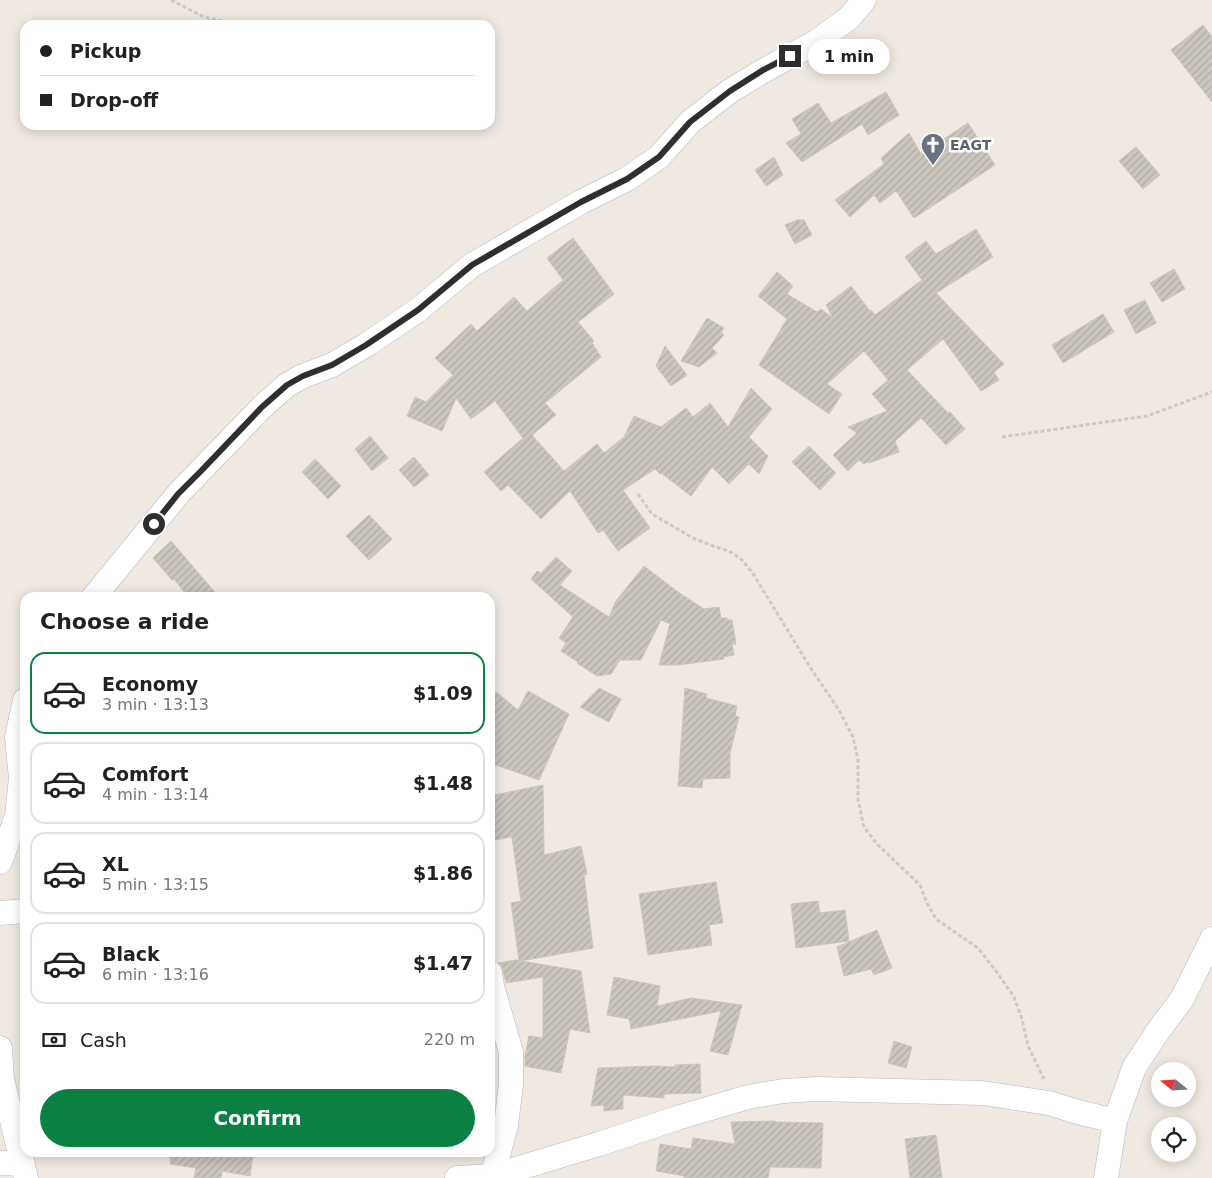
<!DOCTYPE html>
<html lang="en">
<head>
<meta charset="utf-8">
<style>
  body { margin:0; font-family:"DejaVu Sans",sans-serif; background:#f2f2f2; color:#202124; height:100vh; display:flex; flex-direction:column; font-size:19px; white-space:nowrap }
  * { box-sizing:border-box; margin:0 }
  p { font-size:16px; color:#757577 }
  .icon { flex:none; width:28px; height:28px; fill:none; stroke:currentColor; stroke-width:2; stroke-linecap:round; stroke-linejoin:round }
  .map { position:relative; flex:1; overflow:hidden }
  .drawer { position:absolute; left:20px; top:592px; width:475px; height:565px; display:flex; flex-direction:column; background:#fff; border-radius:15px; box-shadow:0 2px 12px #0003 }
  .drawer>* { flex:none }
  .banner { position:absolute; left:20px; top:20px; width:475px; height:110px; border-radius:15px; box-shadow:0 2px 12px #0003; display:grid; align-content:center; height:110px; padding:0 20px; background:#fff }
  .needle { width:32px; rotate:288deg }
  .tools { position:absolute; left:1151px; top:1062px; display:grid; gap:10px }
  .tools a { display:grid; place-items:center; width:45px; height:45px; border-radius:50%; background:#fff; box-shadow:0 2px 12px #0003; font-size:25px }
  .end { position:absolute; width:22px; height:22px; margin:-11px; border:6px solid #2e2e2e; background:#fff; box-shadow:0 0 0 2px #fff }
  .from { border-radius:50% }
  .bubble { position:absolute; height:35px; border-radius:18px; background:#fff; box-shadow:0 2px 12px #0003; font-size:16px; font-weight:600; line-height:35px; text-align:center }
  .banner b { display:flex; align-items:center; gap:18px; height:48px; font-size:19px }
  .banner b+b { border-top:1px solid #e0e0e0 }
  .banner i { width:12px; height:12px; background:#202124 }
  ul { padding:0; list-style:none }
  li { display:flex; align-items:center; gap:15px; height:82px; margin:0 10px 8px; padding:0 10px; border:2px solid #e0e0e0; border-radius:15px }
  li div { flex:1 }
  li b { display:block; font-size:19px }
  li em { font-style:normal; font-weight:600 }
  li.on { border-color:#0b8043 }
  li>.icon { width:45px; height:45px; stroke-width:1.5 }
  h2 { padding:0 20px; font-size:22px; line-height:60px }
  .pay { display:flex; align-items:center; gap:12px; height:55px; padding:0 20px; font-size:19px }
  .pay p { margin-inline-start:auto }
  .button { display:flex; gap:10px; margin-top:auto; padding:10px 20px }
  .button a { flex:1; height:58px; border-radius:30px; background:#0b8043; color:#fff; font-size:20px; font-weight:600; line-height:58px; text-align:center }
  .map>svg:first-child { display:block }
</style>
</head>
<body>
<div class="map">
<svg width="1212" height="1178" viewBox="0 0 1212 1178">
  <defs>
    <pattern id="building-hatch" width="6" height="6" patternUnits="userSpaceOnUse" patternTransform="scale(1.25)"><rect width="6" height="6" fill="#cbc7bf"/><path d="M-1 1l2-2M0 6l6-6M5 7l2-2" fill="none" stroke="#afaba4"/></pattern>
  </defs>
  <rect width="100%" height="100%" fill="#efe9e1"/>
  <path fill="url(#building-hatch)" stroke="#cbc5ba" d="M1203,25L1212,37V102L1171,50Z
    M886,92L899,115L868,135L862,124L802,162L786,143L801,134L792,119L818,103L831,123Z
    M968,123L995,165L914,218L896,191L880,203L874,195L850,217L835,200L884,164L881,158L909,133L921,154Z
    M1136,147L1160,175L1143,189L1119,161Z
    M774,157L783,175L766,186L755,170Z
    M797,220H804L812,235L795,244L785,225Z
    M976,229L993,257L936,293L1004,364L994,372L999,380L981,391L943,339L907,370L948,413L950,412L965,429L946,445L921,418L895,441L899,452L869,463L867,462L864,464L859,460L848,471L833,455L857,433L848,427L887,411L872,394L888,380L864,351L827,384L842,394L829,414L759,365L787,319L758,296L777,272L793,286L787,294L817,312L821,309L833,318L826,305L851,286L870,311L871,310L875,315L922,280L905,257L926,241L936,254Z
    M573,238L614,294L578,322L594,341L592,343L601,357L545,403L556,415L532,435L564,471L597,444L604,453L624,437L634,416L661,427L686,408L693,417L710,403L728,427L751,388L772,409L749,437L768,456L759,474L749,464L729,484L712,467L691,496L661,473L660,474L655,469L623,490L650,528L618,551L603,530L598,533L570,491L541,519L508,485L501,491L484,472L523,438L495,401L471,419L456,398L442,431L407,416L415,397L426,402L453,375L435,358L471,324L477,331L514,297L527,311L563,280L547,258Z
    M1174,269L1185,289L1162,302L1150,283Z
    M1145,300L1156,323L1136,334L1124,310Z
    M1103,314L1114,332L1063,363L1052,345Z
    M707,318L724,328L721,333L724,335L712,348L717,353L699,367L681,361Z
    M665,346L687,375L671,386L656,366Z
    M370,436L388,458L372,471L355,449Z
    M809,446L836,473L820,490L792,462Z
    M414,457L429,475L414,487L399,470Z
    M315,459L341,486L328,499L302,472Z
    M369,515L392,539L369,560L346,536Z
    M171,541L220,598H189L174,579L172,580L153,558Z
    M556,557L572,571L560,585L609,617L616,601L644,566L678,592L704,609L719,607L721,618H727V620H732L736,644H732L734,655L723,657L724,659L678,665H659L670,624L661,620L641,660H620L611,674L597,676L577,663L578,662L561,651L566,643L559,638L573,617L531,579L537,571L541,573Z
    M490,687L518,710L528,691L569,714L539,780L490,763Z
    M599,688L621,699L609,722L580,707Z
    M685,688L707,694L706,698L737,706L735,716L739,717L730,753V778L703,779L702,788L678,786Z
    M543,785L544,855L581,846L587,874L584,875L593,948L521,961L581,971L590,1033L570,1029L561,1073L525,1066V1056L529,1036L543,1038V977L506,983L503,970L501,965L498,963L516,960H519L511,903L521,901L512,837L490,841V796Z
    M716,882L723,923L709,925L712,945L648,955L639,894Z
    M818,901L820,913L845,910L849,941L796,948L791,904Z
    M877,930L892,968L874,975L871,969L844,976L837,947Z
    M614,977L660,986L657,1006L691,998L742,1005L728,1055L710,1051L721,1011L631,1029L629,1019L607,1015Z
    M894,1041L912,1047L906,1068L888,1063Z
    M700,1064L701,1093L664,1094V1098L623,1095V1109L604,1111V1105L591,1106L598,1068L655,1066L675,1067V1065Z
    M775,1121V1122L823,1123L821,1168L770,1167L768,1178H684V1176L656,1171L660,1144L691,1149L693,1138L735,1144L731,1122Z
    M936,1135L942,1178H910L905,1139Z
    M171,1152H243L253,1154L250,1176L222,1171L221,1178H194L196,1168L170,1164Z"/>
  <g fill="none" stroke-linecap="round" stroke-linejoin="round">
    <defs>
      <path id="minor" d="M93,598L178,494L262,407L287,385L303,376L332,365L366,345L418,310L472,265L581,202L627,179L659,157L690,122L730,91L763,71L816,42L849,18L864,0
        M0,862L17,816L21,778L17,737L25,700
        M0,913L25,911
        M490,973L492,986L511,1052V1084L506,1125L492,1178
        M0,1048L2,1079L26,1178
        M0,1163L23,1164
        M457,1178L493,1176L599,1144L677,1118L748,1097L783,1091L817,1089L982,1093L1049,1103L1078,1112L1115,1121
        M1106,1178L1115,1121L1134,1068L1158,1031L1182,999L1212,939"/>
    </defs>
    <use href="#minor" stroke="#b4b7c1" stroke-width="25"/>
    <path stroke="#c9c9c9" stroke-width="3" stroke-dasharray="4 2.5" stroke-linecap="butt" d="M171,0L204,17L245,25
      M1002,437L1147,416L1212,392
      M638,494L652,514L693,538L713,546L729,551L741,559L752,572L810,667L839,710L853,737L858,760V800L864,827L877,844L920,885L927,903L936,919L978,948L996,971L1014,997L1022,1019L1028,1046L1044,1079"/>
    <use href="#minor" stroke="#fff" stroke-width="24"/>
  </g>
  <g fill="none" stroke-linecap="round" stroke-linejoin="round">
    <path stroke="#2e2e2e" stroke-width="6" d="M154,524L178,494L202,470L262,407L287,385L303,376L332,365L366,345L418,310L472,265L581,202L627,179L659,157L690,122L730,91L763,70L790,56"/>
  </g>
  <defs>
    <symbol id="church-pin" viewBox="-11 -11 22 30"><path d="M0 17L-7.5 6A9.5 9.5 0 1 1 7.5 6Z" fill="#6b7280" stroke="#fff"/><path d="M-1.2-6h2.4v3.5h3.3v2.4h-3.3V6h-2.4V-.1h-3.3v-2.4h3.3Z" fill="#fff"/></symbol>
  </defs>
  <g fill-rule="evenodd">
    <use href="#church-pin" x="919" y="131" width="28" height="38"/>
  </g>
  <g text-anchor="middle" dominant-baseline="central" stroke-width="5" stroke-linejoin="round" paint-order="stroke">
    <g font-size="14" font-weight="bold" fill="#5b616d" stroke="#fff" text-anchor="start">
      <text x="950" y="145">EAGT</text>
    </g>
  </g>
</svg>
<div class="tools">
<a><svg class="needle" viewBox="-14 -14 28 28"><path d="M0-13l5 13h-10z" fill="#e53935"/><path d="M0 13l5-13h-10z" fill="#757577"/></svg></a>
<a><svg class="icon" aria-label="locate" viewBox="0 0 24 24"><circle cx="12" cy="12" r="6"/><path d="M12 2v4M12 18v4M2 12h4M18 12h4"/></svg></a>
</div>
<i class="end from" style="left:154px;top:524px"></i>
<i class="end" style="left:790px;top:56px"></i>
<div class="bubble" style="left:808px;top:39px;width:82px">1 min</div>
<div class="banner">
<b><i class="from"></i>Pickup</b>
<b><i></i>Drop-off</b>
</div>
<section class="drawer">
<h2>Choose a ride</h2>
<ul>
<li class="on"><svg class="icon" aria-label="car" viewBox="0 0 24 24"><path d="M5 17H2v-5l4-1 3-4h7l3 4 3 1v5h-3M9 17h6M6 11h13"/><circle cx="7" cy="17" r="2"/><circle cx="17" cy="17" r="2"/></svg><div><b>Economy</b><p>3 min · 13:13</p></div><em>$1.09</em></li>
<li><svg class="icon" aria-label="car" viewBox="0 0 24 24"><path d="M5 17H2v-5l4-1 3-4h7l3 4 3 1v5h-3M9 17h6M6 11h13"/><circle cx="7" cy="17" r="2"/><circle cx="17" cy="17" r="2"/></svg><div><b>Comfort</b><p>4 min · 13:14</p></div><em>$1.48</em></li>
<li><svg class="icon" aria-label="car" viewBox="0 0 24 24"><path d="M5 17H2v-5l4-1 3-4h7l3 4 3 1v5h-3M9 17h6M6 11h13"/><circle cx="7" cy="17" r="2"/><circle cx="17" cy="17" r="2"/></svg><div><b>XL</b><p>5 min · 13:15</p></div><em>$1.86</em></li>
<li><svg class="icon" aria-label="car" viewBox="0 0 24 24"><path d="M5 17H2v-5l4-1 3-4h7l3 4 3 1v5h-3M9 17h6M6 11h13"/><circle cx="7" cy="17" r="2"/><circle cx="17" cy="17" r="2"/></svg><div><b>Black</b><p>6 min · 13:16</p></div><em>$1.47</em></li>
</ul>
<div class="pay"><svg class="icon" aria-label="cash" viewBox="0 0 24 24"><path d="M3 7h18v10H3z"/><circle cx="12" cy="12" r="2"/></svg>Cash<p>220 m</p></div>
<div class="button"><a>Confirm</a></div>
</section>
</div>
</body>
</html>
